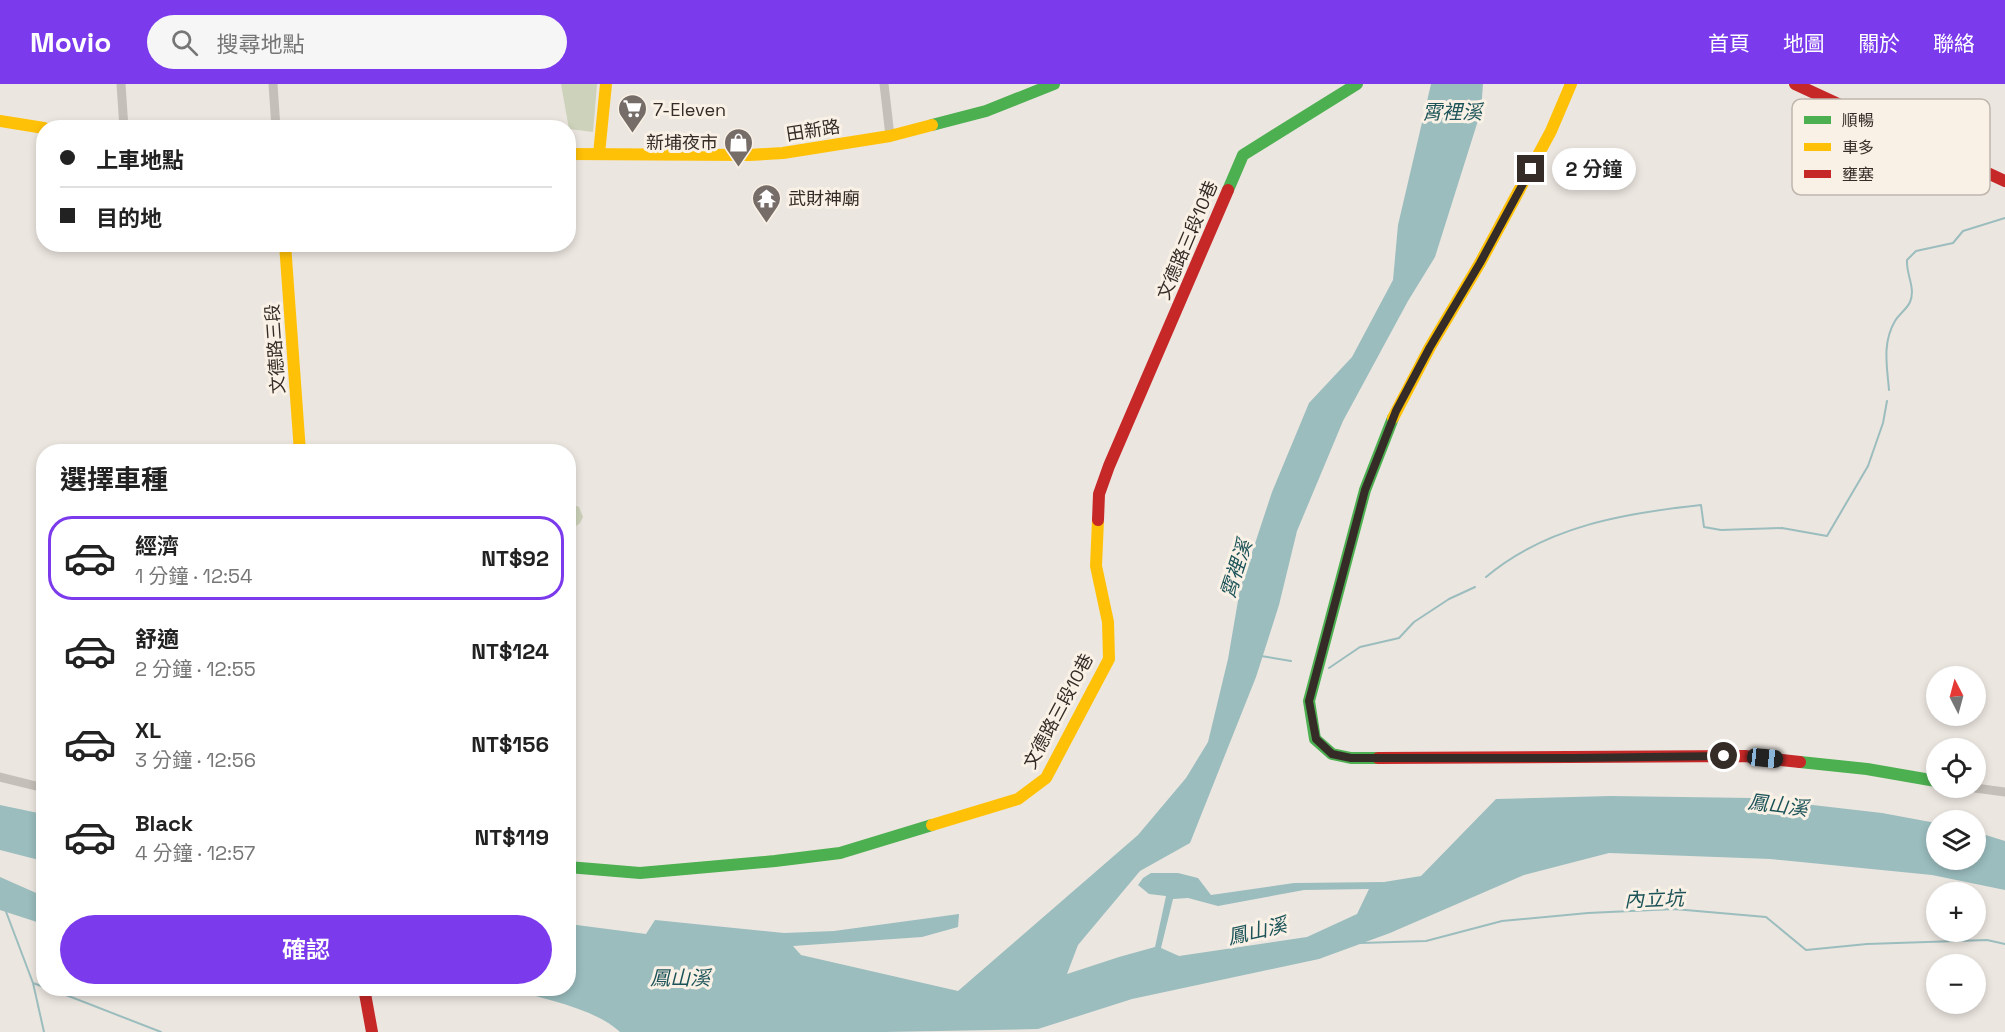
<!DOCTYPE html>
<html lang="zh-TW">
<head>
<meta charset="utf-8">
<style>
  body { margin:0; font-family:"Space Grotesk","Noto Sans TC",sans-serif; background:#f6f6f6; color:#222; height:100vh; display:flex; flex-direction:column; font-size:22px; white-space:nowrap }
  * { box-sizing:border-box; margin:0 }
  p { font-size:20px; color:#767676 }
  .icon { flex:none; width:33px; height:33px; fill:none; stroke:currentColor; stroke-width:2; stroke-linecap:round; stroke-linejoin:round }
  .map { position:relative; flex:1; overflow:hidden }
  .panel { position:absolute; left:36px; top:360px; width:540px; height:552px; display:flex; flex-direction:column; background:#fff; border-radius:24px; box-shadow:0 3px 9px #0003 }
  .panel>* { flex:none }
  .hud { position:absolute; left:36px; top:36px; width:540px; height:132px; border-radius:24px; box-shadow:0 3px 9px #0003; display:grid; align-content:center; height:132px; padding:0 24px; background:#fff }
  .needle { width:39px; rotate:354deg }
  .fabs { position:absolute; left:1926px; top:582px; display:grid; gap:12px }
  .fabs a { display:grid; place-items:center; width:60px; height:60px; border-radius:50%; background:#fff; box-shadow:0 3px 9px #0003; font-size:30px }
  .end { position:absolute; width:27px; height:27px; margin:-14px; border:8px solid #362c27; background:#fff; box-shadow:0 0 0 3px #fff }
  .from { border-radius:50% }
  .bubble { position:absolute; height:42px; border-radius:21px; background:#fff; box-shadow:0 3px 9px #0003; font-size:20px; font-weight:600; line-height:42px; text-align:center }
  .car { position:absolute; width:18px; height:36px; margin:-18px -9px; border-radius:8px; box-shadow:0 0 4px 2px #0007; background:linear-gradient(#222 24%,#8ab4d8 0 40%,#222 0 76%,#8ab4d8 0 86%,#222 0) }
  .hud b { display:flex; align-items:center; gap:21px; height:57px; font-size:22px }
  .hud b+b { border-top:2px solid #e0e0e0 }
  .hud i { width:15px; height:15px; background:#222 }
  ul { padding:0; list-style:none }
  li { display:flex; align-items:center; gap:18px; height:84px; margin:0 12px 9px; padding:0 12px; border:3px solid transparent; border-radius:24px }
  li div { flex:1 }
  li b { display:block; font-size:22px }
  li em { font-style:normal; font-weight:600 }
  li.selected { border-color:#7c3aed }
  li>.icon { width:54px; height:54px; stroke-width:1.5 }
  h2 { padding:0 24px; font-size:27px; line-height:72px }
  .cta { display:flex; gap:12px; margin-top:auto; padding:12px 24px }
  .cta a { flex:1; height:69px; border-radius:36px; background:#7c3aed; color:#fff; font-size:24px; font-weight:600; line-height:69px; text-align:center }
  header { display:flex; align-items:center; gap:36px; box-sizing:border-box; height:84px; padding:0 30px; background:#7c3aed; color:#fff }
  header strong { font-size:28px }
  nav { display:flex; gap:33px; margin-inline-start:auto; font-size:21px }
  .search { width:420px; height:54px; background:#f6f6f6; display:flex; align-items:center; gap:15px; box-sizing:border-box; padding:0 21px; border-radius:33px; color:#767676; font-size:22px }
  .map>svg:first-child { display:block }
</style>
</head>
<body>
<header>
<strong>Movio</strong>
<div class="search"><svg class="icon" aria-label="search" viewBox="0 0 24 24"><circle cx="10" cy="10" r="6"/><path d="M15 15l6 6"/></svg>搜尋地點</div>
<nav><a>首頁</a><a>地圖</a><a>關於</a><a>聯絡</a></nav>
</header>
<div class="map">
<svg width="2005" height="948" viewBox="0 0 2005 948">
  <rect width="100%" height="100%" fill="#ece6e0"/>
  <path fill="#cdd2ba" d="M561,0H597L593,48L569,45Z
    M572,420L579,423L583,433L580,439L575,443V453L569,459V421Z"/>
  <path fill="#9bbdbe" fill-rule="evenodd" d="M1431,0H1483L1481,27L1435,173L1408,217L1343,337L1297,447L1279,521L1256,593L1190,759L1140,787L1078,861L1067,890L1119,873L1155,863L1166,812L1149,810L1138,801L1143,794L1151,789H1178L1198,794L1211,811L1294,799L1384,798L1421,792L1496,715L1611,712L1752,714L1882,729L1936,739V776H1976V748L2005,757V806L1932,791L1770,775L1609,769L1524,791L1390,849L1319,875L1132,915L1038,945L885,948H620C594,924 544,915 510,905L568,904L569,840L646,850L655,836L784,849L834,847L959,830L958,843L922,853L793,862L801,871L958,907L1138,751L1186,694L1208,658L1228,575L1240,505L1272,408L1309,319L1352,273L1393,196L1398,141ZM1369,805L1357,830L1307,853L1179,872L1161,864L1173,815L1188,814L1218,822L1304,806Z
    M0,721L43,730V777L0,766Z
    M0,793L43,812V840L0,826Z"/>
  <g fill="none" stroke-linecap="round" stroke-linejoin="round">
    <path stroke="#9bbdbe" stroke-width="2" d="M1889,306C1887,282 1882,259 1895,237C1899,230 1907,225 1910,218C1916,204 1906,191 1907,176L1916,167L1953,159L1963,147L2005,134
      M1486,493C1546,442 1626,429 1701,421L1704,443L1721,446L1782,444L1827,452L1868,382L1883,339L1887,317
      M1261,572L1291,577
      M1329,584L1360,563L1399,554L1414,538L1449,515L1475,503
      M5,825L33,899L44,948
      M1361,859L1426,857L1502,837L1588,829L1674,825L1766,833L1806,866L1867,860L1987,856L2005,860
      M33,899L44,903
      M48,904L161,948"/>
    <path stroke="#c5bfb9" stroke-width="9" d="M121,0L124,44
      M273,0L276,44
      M884,0L890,52
      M0,693L44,704
      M1975,704L2005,708"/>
    <path stroke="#4caf50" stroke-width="12" d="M932,41L986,27L1054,0
      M1228,106L1243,71L1357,0
      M1378,674H1351L1332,670L1315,655L1309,617L1365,406L1393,334
      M1800,678L1867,685L1936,697
      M568,783L640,789L775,777L840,769L932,741"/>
    <path stroke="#ffc107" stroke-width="12" d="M0,37L44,44
      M568,70L749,71L783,69L890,52L932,41
      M599,70L606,0
      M285,160L300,368
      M1393,334L1430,263L1480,179L1551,47L1571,0
      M932,741L1018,715L1046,694L1109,575L1108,538L1096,482L1098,436"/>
    <path stroke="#c62828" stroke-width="12" d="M1795,0L2005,97
      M1098,436L1099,410L1109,382L1228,106
      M1378,674L1745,672L1800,678
      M364,904L372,948"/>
  </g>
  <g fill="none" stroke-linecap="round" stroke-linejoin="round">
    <path stroke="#362c27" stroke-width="8" d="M1531,85L1480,179L1430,263L1396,327L1365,406L1309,617L1316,655L1332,670L1351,674H1573L1724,672"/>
  </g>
  <defs>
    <symbol id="supermarket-pin" viewBox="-11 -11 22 30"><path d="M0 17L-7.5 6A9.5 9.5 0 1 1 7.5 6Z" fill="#766d68" stroke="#f9f1e6"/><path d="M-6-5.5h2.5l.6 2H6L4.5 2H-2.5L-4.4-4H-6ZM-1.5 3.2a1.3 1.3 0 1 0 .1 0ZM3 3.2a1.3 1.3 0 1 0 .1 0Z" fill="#fff"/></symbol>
    <symbol id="shop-pin" viewBox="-11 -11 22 30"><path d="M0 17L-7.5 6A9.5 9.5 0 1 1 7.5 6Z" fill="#766d68" stroke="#f9f1e6"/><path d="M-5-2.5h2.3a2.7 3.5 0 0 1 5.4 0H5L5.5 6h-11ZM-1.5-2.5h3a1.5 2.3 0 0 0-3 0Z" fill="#fff"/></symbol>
    <symbol id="temple-pin" viewBox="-11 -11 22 30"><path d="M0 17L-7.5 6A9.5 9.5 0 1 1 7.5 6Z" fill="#766d68" stroke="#f9f1e6"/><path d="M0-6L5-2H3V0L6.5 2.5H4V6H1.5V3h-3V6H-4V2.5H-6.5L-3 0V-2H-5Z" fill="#fff"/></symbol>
  </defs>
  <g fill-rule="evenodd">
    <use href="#supermarket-pin" x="616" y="8" width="33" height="45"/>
    <use href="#shop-pin" x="722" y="42" width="33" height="45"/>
    <use href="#temple-pin" x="750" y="98" width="33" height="45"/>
  </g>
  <g text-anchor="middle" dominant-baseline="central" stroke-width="6" stroke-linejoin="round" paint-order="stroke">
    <g font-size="18" fill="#362c27" stroke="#f9f1e6" text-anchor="start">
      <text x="653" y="25">7-Eleven</text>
      <text x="718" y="58" text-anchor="end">新埔夜市</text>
      <text x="788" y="114">武財神廟</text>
    </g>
    <g font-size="18" fill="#362c27" stroke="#f9f1e6">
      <text transform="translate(813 46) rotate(-9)">田新路</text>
      <text transform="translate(1187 156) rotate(-67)">文德路三段10巷</text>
      <text transform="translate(275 265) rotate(-94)">文德路三段</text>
      <text transform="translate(1058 627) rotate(-62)">文德路三段10巷</text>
    </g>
    <g font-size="20" font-style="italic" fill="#1c5358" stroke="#f9f1e6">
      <text x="1452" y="28">霄裡溪</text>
      <text transform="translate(1236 485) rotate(-72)">霄裡溪</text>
      <text transform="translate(1778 721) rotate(7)">鳳山溪</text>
      <text transform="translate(1654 815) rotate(-2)">內立坑</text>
      <text transform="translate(1257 847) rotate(-13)">鳳山溪</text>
      <text x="680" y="894">鳳山溪</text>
    </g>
  </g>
  <rect x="1792" y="15" width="198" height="96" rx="9" fill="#f9f1e6" stroke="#beb6ad" stroke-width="1.5"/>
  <rect x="1804" y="32" width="27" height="8" fill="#4caf50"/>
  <rect x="1804" y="59" width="27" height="8" fill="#ffc107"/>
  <rect x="1804" y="86" width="27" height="8" fill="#c62828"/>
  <g font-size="16" fill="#362c27">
    <text x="1842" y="42">順暢</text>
    <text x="1842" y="69">車多</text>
    <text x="1842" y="96">壅塞</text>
  </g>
</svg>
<div class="fabs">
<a><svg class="needle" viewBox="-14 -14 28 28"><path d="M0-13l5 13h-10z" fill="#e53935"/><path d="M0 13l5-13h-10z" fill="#767676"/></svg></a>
<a><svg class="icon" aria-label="locate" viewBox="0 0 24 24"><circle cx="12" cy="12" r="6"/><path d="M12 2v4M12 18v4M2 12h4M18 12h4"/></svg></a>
<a><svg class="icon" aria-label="layers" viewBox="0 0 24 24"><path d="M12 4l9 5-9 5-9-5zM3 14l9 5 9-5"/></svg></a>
<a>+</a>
<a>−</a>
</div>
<i class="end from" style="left:1724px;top:672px"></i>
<i class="end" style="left:1531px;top:85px"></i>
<div class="bubble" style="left:1552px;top:64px;width:84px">2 分鐘</div>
<i class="car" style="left:1765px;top:674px;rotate:96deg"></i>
<div class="hud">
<b><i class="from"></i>上車地點</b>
<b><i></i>目的地</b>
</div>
<section class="panel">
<h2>選擇車種</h2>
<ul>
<li class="selected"><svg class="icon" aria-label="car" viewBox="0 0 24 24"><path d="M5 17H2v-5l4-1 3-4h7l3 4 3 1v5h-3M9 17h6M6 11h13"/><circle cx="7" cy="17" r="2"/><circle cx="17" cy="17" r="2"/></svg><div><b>經濟</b><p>1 分鐘 · 12:54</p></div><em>NT$92</em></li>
<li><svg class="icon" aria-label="car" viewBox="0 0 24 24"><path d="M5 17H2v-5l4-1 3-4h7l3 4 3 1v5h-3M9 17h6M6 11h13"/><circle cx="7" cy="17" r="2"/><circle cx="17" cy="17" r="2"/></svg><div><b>舒適</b><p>2 分鐘 · 12:55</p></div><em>NT$124</em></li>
<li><svg class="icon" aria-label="car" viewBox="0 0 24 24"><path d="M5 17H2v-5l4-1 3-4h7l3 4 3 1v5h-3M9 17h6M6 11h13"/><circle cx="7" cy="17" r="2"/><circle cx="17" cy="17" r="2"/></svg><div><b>XL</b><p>3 分鐘 · 12:56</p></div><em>NT$156</em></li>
<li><svg class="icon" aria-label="car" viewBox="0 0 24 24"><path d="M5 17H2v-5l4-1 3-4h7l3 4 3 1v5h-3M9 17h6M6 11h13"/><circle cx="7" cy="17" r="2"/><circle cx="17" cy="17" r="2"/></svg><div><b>Black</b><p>4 分鐘 · 12:57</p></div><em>NT$119</em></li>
</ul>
<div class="cta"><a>確認</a></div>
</section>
</div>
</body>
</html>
